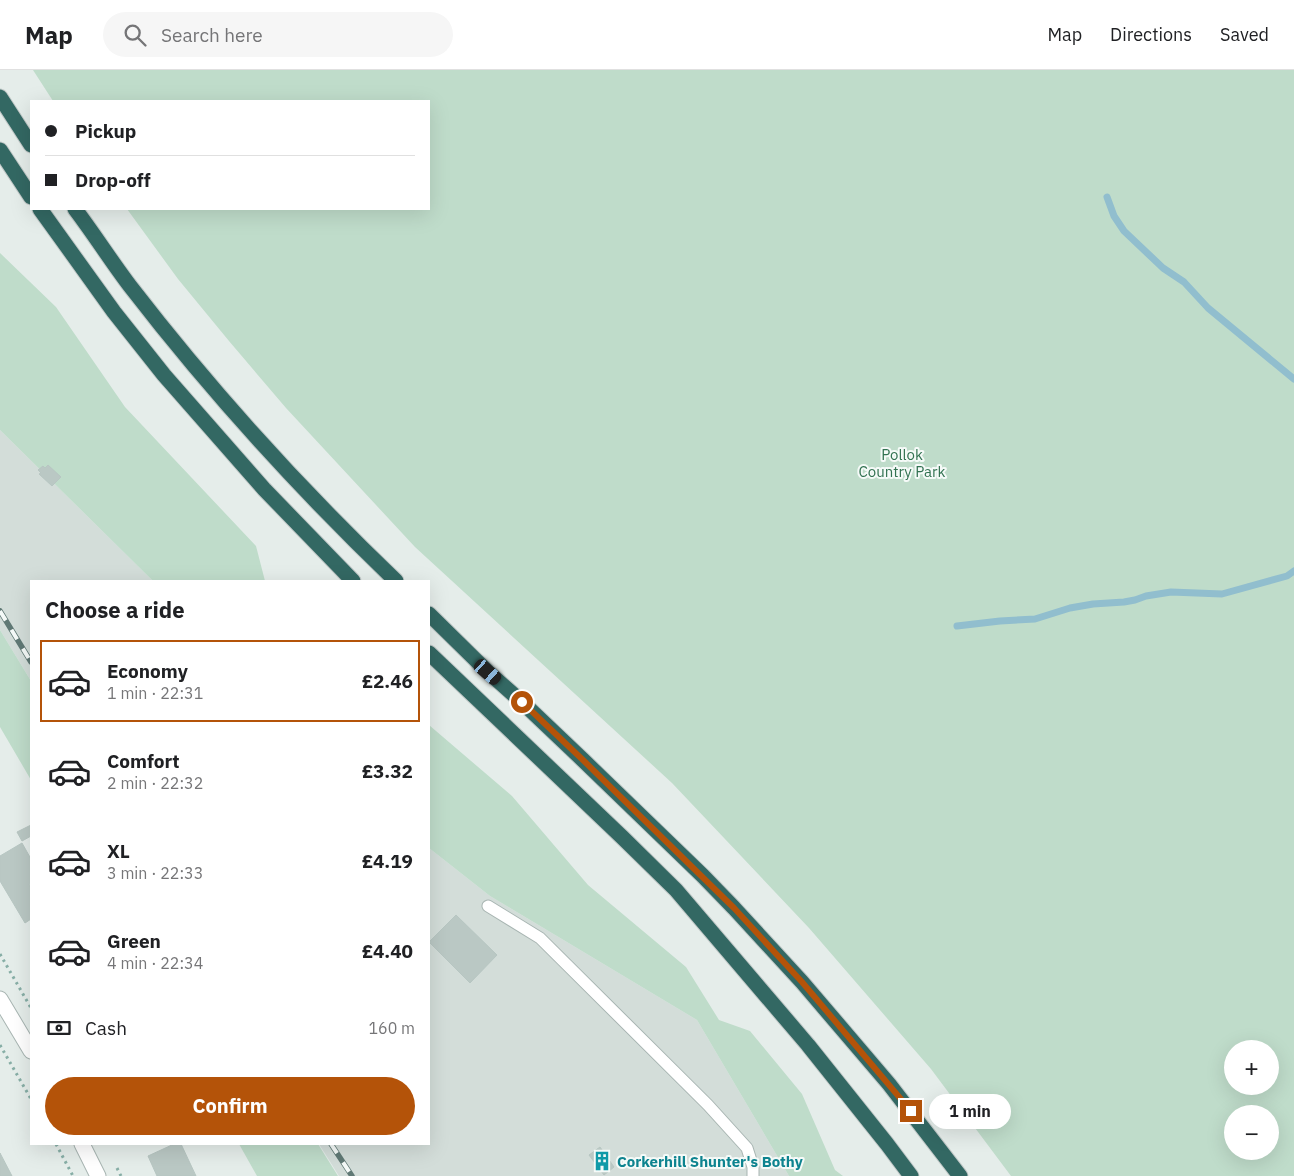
<!DOCTYPE html>
<html lang="en">
<head>
<meta charset="utf-8">
<style>
  body { margin:0; font-family:"IBM Plex Sans",sans-serif; background:#f6f6f6; color:#202124; height:100vh; display:flex; flex-direction:column; font-size:19px; white-space:nowrap }
  * { box-sizing:border-box; margin:0 }
  p { font-size:16px; color:#757577 }
  .icon { flex:none; width:28px; height:28px; fill:none; stroke:currentColor; stroke-width:2; stroke-linecap:round; stroke-linejoin:round }
  .map { position:relative; flex:1; overflow:hidden }
  .drawer { position:absolute; left:30px; top:510px; width:400px; height:565px; display:flex; flex-direction:column; background:#fff; border-radius:0px; box-shadow:0 5px 20px #0002 }
  .drawer>* { flex:none }
  .top-card { position:absolute; left:30px; top:30px; width:400px; height:110px; border-radius:0px; box-shadow:0 5px 20px #0002; display:grid; align-content:center; height:110px; padding:0 15px; background:#fff }
  .buttons { position:absolute; left:1224px; top:970px; display:grid; gap:10px }
  .buttons a { display:grid; place-items:center; width:55px; height:55px; border-radius:50%; background:#fff; box-shadow:0 5px 20px #0002; font-size:25px }
  .end { position:absolute; width:22px; height:22px; margin:-11px; border:6px solid #b45309; background:#fff; box-shadow:0 0 0 2px #fff }
  .from { border-radius:50% }
  .bubble { position:absolute; height:35px; border-radius:18px; background:#fff; box-shadow:0 5px 20px #0002; font-size:16px; font-weight:700; line-height:35px; text-align:center }
  .car { position:absolute; width:15px; height:30px; margin:-15px -8px; border-radius:6px; box-shadow:0 0 4px 1px #0007; background:linear-gradient(#222 24%,#8ab4d8 0 40%,#222 0 76%,#8ab4d8 0 86%,#222 0) }
  .top-card b { display:flex; align-items:center; gap:18px; height:48px; font-size:19px }
  .top-card b+b { border-top:1px solid #e0e0e0 }
  .top-card i { width:12px; height:12px; background:#202124 }
  ul { padding:0; list-style:none }
  li { display:flex; align-items:center; gap:15px; height:82px; margin:0 10px 8px; padding:0 5px; border:2px solid transparent; border-radius:0px }
  li div { flex:1 }
  li b { display:block; font-size:19px }
  li em { font-style:normal; font-weight:700 }
  li.selected { border-color:#b45309 }
  li>.icon { width:45px; height:45px; stroke-width:1.5 }
  h2 { padding:0 15px; font-size:22px; line-height:60px }
  .pay { display:flex; align-items:center; gap:12px; height:55px; padding:0 15px; font-size:19px }
  .pay p { margin-inline-start:auto }
  .primary-button { display:flex; gap:10px; margin-top:auto; padding:10px 15px }
  .primary-button a { flex:1; height:58px; border-radius:30px; background:#b45309; color:#fff; font-size:20px; font-weight:700; line-height:58px; text-align:center }
  header { display:flex; align-items:center; gap:30px; box-sizing:border-box; height:70px; padding:0 25px; background:#fff; border-bottom:1px solid #e0e0e0 }
  header strong { font-size:24px }
  nav { display:flex; gap:28px; margin-inline-start:auto; font-size:18px }
  .search { width:350px; height:45px; background:#f6f6f6; display:flex; align-items:center; gap:12px; box-sizing:border-box; padding:0 18px; border-radius:28px; color:#757577; font-size:19px }
  .map>svg:first-child { display:block }
</style>
</head>
<body>
<header>
<strong>Map</strong>
<div class="search"><svg class="icon" aria-label="search" viewBox="0 0 24 24"><circle cx="10" cy="10" r="6"/><path d="M15 15l6 6"/></svg>Search here</div>
<nav><a>Map</a><a>Directions</a><a>Saved</a></nav>
</header>
<div class="map">
<svg width="1294" height="1106" viewBox="0 0 1294 1106">
  <rect width="100%" height="100%" fill="#e5edea"/>
  <path fill="#d3ddd9" d="M0,360L153,511H31V611L0,560Z
    M429,778L490,826L697,950L789,1106H339L319,1074H429Z"/>
  <path fill="#bfdcca" fill-rule="evenodd" d="M33,0H1294V1106H1011L931,999L809,858L672,713L415,477L286,338L229,271L178,209L127,139H429V31H53ZM1232,979H1270V1016H1232ZM1232,1044H1270V1081H1232Z
    M0,183L56,237L125,337L256,476L265,511H153L0,360Z
    M0,560L31,611V710L0,657Z
    M429,655L512,726L588,815L686,897L719,950L750,961L802,1024L835,1100L843,1106H789L697,950L490,826L429,778Z
    M239,1074H318L338,1106H257Z"/>
  <g fill="none" stroke-linecap="round" stroke-linejoin="round">
    <path stroke="#91bece" stroke-width="7" d="M1107,127L1114,146L1124,161L1163,198L1184,212L1208,238L1294,309
      M957,556L1000,551L1035,549L1070,538L1093,534L1124,532L1135,530L1146,526L1171,522L1222,524L1287,506L1294,501"/>
  </g>
  <path fill="#bac8c4" stroke="#b7c6c2" d="M48,395L61,407L52,416L39,404L41,403L38,400L43,396L45,398Z
    M31,755V766L22,771L17,762Z
    M22,773L31,789V813L29,814L31,818V849L25,853L0,811V786Z
    M456,845L497,885L470,913L429,872Z
    M174,1074H181L196,1106H157L148,1086Z
    M600,1077L614,1097L604,1105L589,1085Z
    M0,1083L12,1106H0Z"/>
  <g fill="none" stroke-linecap="round" stroke-linejoin="round">
    <defs>
      <path id="service" d="M488,836L540,868L708,1035L747,1078L753,1097V1106"/>
      <path id="minor" d="M0,929L31,981
        M82,1074L98,1106"/>
      <path id="motorway" d="M0,27L31,75
        M0,80L31,127
        M40,139L114,242L164,305L264,419L353,511
        M75,139C94,164 111,191 130,216C211,321 300,419 396,511
        M429,544L488,602L522,632L583,690L703,806L734,838L802,912L889,1014L960,1106
        M429,583L622,767L676,820L808,975L887,1074L911,1106"/>
    </defs>
    <use href="#service" stroke="#a8b5b2" stroke-width="13"/>
    <use href="#minor" stroke="#a8b5b2" stroke-width="17"/>
    <use href="#motorway" stroke="#c2c9c8" stroke-width="17"/>
    <path stroke="#87aea6" stroke-width="3" stroke-dasharray="2.5 4" stroke-linecap="butt" d="M0,884L31,938
      M0,975L31,1029
      M56,1074L73,1106
      M117,1098L121,1106"/>
    <use href="#service" stroke="#fff" stroke-width="11"/>
    <use href="#minor" stroke="#fff" stroke-width="15"/>
    <use href="#motorway" stroke="#336863" stroke-width="15"/>
    <defs>
      <path id="rail" d="M0,541L31,592
        M331,1074L352,1106"/>
    </defs>
    <use href="#rail" stroke="#607975" stroke-width="5.5"/>
    <use href="#rail" stroke="#f5faf8" stroke-width="4" stroke-dasharray="11" stroke-linecap="butt"/>
  </g>
  <g fill="none" stroke-linecap="round" stroke-linejoin="round">
    <path stroke="#b45309" stroke-width="6" d="M522,632L583,690L734,838L802,912L911,1041"/>
  </g>
  <defs>
    <symbol id="building-bare" viewBox="-9 -9 18 18"><path d="M-4-6H4V6H1V3H-1V6H-4ZM-2.5-4.3h1.7v1.8h-1.7ZM.8-4.3h1.7v1.8H.8ZM-2.5-1h1.7V.8h-1.7ZM.8-1h1.7V.8H.8Z" fill="#0f9aa8" stroke="#f5faf8" stroke-width="2.5" paint-order="stroke"/></symbol>
  </defs>
  <g fill-rule="evenodd">
    <use href="#building-bare" x="588" y="1077" width="28" height="28"/>
  </g>
  <g text-anchor="middle" dominant-baseline="central" stroke-width="4" stroke-linejoin="round" paint-order="stroke">
    <g font-size="15" fill="#327251" stroke="#f5faf8">
      <text x="902" y="384">Pollok<tspan x="902" dy="17">Country Park</tspan></text>
    </g>
    <g font-size="15" font-weight="bold" fill="#0d838f" stroke="#f5faf8" text-anchor="start">
      <text x="617" y="1091">Corkerhill Shunter's Bothy</text>
    </g>
  </g>
</svg>
<div class="buttons">
<a>+</a>
<a>−</a>
</div>
<i class="end from" style="left:522px;top:632px"></i>
<i class="end" style="left:911px;top:1041px"></i>
<div class="bubble" style="left:929px;top:1024px;width:82px">1 min</div>
<i class="car" style="left:488px;top:602px;rotate:131deg"></i>
<div class="top-card">
<b><i class="from"></i>Pickup</b>
<b><i></i>Drop-off</b>
</div>
<section class="drawer">
<h2>Choose a ride</h2>
<ul>
<li class="selected"><svg class="icon" aria-label="car" viewBox="0 0 24 24"><path d="M5 17H2v-5l4-1 3-4h7l3 4 3 1v5h-3M9 17h6M6 11h13"/><circle cx="7" cy="17" r="2"/><circle cx="17" cy="17" r="2"/></svg><div><b>Economy</b><p>1 min · 22:31</p></div><em>£2.46</em></li>
<li><svg class="icon" aria-label="car" viewBox="0 0 24 24"><path d="M5 17H2v-5l4-1 3-4h7l3 4 3 1v5h-3M9 17h6M6 11h13"/><circle cx="7" cy="17" r="2"/><circle cx="17" cy="17" r="2"/></svg><div><b>Comfort</b><p>2 min · 22:32</p></div><em>£3.32</em></li>
<li><svg class="icon" aria-label="car" viewBox="0 0 24 24"><path d="M5 17H2v-5l4-1 3-4h7l3 4 3 1v5h-3M9 17h6M6 11h13"/><circle cx="7" cy="17" r="2"/><circle cx="17" cy="17" r="2"/></svg><div><b>XL</b><p>3 min · 22:33</p></div><em>£4.19</em></li>
<li><svg class="icon" aria-label="car" viewBox="0 0 24 24"><path d="M5 17H2v-5l4-1 3-4h7l3 4 3 1v5h-3M9 17h6M6 11h13"/><circle cx="7" cy="17" r="2"/><circle cx="17" cy="17" r="2"/></svg><div><b>Green</b><p>4 min · 22:34</p></div><em>£4.40</em></li>
</ul>
<div class="pay"><svg class="icon" aria-label="cash" viewBox="0 0 24 24"><path d="M3 7h18v10H3z"/><circle cx="12" cy="12" r="2"/></svg>Cash<p>160 m</p></div>
<div class="primary-button"><a>Confirm</a></div>
</section>
</div>
</body>
</html>
